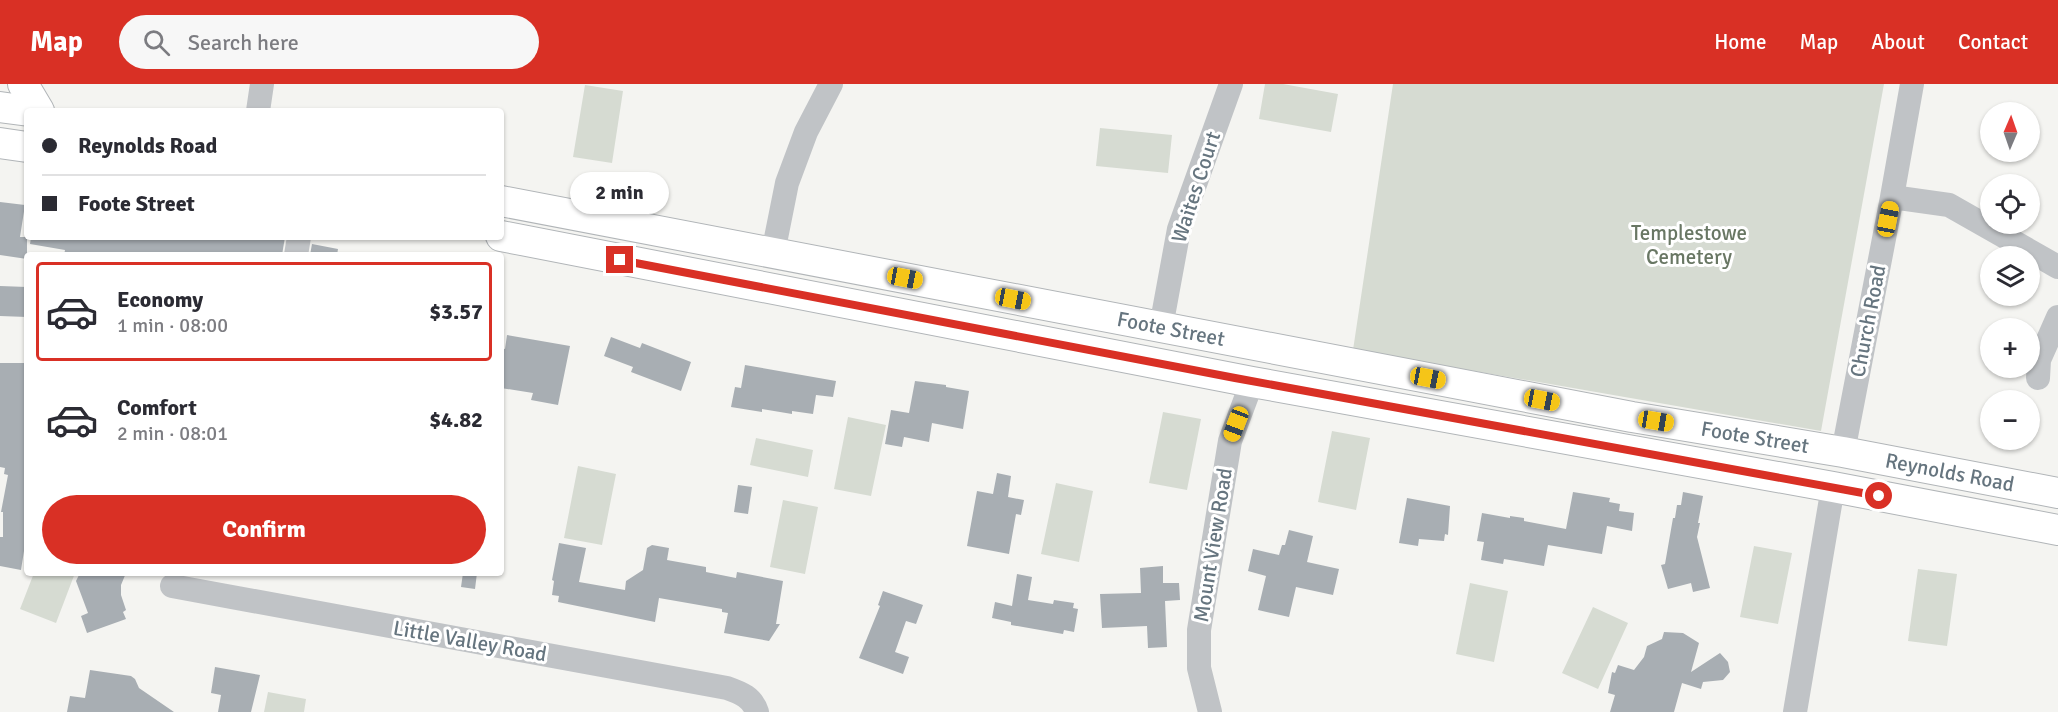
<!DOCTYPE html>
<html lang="en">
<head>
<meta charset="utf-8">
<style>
  body { margin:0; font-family:Signika,sans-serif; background:#f7f7f7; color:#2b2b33; height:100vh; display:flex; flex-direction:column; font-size:22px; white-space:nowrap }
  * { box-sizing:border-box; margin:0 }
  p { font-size:20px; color:#7c7c81 }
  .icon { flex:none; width:33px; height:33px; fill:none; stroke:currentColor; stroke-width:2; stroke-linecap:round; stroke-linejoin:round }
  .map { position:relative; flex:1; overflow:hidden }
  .side { position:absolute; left:24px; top:168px; width:480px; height:324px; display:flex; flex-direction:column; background:#fff; border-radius:6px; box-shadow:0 2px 4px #0004 }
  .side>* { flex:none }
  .hud { position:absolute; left:24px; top:24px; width:480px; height:132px; border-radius:6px; box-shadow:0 2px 4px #0004; display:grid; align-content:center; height:132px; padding:0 18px; background:#fff }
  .needle { width:39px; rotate:2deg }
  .buttons { position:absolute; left:1980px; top:18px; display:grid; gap:12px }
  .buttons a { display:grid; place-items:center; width:60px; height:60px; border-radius:50%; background:#fff; box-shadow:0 2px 4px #0004; font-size:30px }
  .end { position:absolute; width:27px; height:27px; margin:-14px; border:8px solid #d93025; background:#fff; box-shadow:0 0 0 3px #fff }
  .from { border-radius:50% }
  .bubble { position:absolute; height:42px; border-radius:21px; background:#fff; box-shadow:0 2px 4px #0004; font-size:20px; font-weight:700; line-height:42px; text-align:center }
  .car { position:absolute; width:18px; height:36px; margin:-18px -9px; border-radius:8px; box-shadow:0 0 4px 2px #0007; background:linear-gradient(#f5c518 24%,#345 0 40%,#f5c518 0 76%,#345 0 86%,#f5c518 0) }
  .hud b { display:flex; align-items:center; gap:21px; height:57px; font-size:22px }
  .hud b+b { border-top:2px solid #e1e1e2 }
  .hud i { width:15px; height:15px; background:#2b2b33 }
  ul { padding:10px 0 0; list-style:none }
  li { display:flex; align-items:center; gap:18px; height:99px; margin:0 12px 9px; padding:0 6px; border:3px solid transparent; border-radius:6px }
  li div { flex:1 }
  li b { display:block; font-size:22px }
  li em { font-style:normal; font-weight:700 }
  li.selected { border-color:#d93025 }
  li>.icon { width:54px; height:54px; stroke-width:1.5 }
  .primary-button { display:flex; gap:12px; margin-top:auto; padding:12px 18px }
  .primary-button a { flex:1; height:69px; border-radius:36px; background:#d93025; color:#fff; font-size:24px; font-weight:700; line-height:69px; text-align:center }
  header { display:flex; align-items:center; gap:36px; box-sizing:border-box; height:84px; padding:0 30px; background:#d93025; color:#fff }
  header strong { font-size:28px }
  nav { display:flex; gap:33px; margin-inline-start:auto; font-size:21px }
  .search { width:420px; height:54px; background:#f7f7f7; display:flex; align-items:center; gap:15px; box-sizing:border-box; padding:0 21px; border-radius:33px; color:#7c7c81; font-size:22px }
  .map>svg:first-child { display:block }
</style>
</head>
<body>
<header>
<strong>Map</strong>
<div class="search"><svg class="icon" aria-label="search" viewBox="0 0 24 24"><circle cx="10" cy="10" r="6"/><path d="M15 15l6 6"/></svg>Search here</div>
<nav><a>Home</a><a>Map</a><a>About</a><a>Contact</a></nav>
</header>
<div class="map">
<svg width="2058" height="628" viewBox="0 0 2058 628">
  <rect width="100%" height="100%" fill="#f4f4f1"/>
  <path fill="#d6dbd2" d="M1265,0H1283L1338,10L1331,48L1259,35Z
    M1393,0H1884L1821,347L1353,266Z
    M585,1L623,7L612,79L573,73Z
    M1100,44L1172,51L1168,89L1096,82Z
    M1163,328L1201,335L1187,406L1149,399Z
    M848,333L886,341L871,412L834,405Z
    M1332,347L1370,354L1356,426L1318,418Z
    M756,354L813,366L808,393L750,381Z
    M578,382L616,390L602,461L564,454Z
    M1056,399L1093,407L1079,478L1041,470Z
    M783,416L818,423L805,490L770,483Z
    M1754,462L1792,469L1778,540L1740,533Z
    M1918,485L1957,490L1947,562L1908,557Z
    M34,489H75L56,539L20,525Z
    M1470,499L1508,507L1494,578L1456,570Z
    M1593,523L1628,539L1598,605L1562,589Z
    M268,608L306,615L304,628H264Z"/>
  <path fill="#a8aeb3" d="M0,118L25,121L20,153H27V175L0,171Z
    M31,153H285L282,171H64L65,166L30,160Z
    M312,160L338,165L337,171H310Z
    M0,202L27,203V233L0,232Z
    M507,251L570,262L558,321L531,316L533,309L501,304V264L505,265Z
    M611,253L640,264L642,259L691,278L681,307L631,288L633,283L604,272Z
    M0,279H27V387L24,401H27V468L24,467L21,486L0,482V453H3V428H1L8,391L4,390L5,384L0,383Z
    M745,281L836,297L833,313L816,311L813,330L792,327V330L762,325V328L731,323L735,303L741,304Z
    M915,297L946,301V303L969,307L963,345L932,339L929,358L904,353L902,363L885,360L891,326L909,329Z
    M997,389L1011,392L1008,413L1024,416L1021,431L1016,430L1009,470L967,462L977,407L993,410Z
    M738,401L752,403L748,430L734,428Z
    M1573,408L1610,414L1609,418L1620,420L1619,427L1634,429L1632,447L1607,442L1602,470L1548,461L1544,482L1504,475L1503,480L1481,476L1484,458L1477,457L1482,429L1510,434V432L1524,434V437L1566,445Z
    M1683,408L1703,412L1698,439H1700L1697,453L1710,504L1693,508L1691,499L1668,505L1661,481L1665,480L1673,434H1675L1677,421H1681Z
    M1407,414L1450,422L1448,451L1445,450L1444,457L1419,455L1418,462L1399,459Z
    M1289,446L1313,452L1307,478L1339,485L1333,511L1296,503L1289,533L1258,526L1266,492L1248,487L1253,465L1279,471L1282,461H1285Z
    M559,459L586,464L579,498L625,506L626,497L643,486L647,464L652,461L669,464L667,476L706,483V488L736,494L737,488L783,497L776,540H780L769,557L724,549L728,529L722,528V525L659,514L655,538L558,518L559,512L552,511L554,497L552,496Z
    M1163,482V499H1179L1180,516L1165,517L1167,563L1148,564L1147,542L1102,544L1100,510L1141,509L1140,484Z
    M80,489H126L121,501V511L126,526L123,528L126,535L87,549L81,532L88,529L76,497Z
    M463,489H477L475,505L461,503Z
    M1017,490L1032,493L1028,516L1053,520L1054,516L1074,519L1073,524L1078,525L1074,548L1064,546L1063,550L1011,541V538L992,534L995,518L1012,522Z
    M883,507L923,521L916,540L906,537L895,568L909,573L903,590L859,574L880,522L878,521Z
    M1664,548L1683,549L1699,559L1691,588L1720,569L1728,578L1730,588L1723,596L1703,598L1701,605L1682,599L1674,628H1610L1615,611L1608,609L1612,588L1615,589L1618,581L1634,586L1644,573L1647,562L1662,555Z
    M215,583L260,591L251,628H218L221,611L211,609Z
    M90,586L131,592L135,595L139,604L174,628H67L70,612L85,614Z"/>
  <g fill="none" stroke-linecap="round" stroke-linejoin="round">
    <defs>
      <g id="major">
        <path d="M23,0L39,27"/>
        <path d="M0,23L29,27"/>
        <path d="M0,59L27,63"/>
        <path id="s1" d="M501,117L1632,333L1843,368L2058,409"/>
        <path d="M501,152L1252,298L1833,403L2058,446"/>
      </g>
    </defs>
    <use href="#major" stroke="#b1b5b8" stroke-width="32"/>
    <path stroke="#c0c3c6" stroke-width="24" d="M258,27L262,0
      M1892,113L1949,121L2058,183
      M773,169L787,99L806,48L831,0
      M296,171L299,153
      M1161,243L1179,145L1231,0
      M2038,294L2039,276L2058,233
      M1843,368L1892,113L1912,0
      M172,502L727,604C741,609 752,613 757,628
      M1210,628L1199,584V546L1230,357L1252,298
      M1795,628L1833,403"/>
    <use href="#major" stroke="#fff" stroke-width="30"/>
  </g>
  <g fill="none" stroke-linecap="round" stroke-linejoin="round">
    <path stroke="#d93025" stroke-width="8" d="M620,176L1235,294L1879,412"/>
  </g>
  <g text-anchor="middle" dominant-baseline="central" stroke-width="6" stroke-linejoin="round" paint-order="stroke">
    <g font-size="21" fill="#66757f" stroke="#fff">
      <text transform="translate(1196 103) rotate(-72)">Waites Court</text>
      <text transform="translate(1868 237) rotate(-79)">Church Road</text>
      <text stroke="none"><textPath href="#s1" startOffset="682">Foote Street</textPath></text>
      <text stroke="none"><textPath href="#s1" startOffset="1276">Foote Street</textPath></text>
      <text stroke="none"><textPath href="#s1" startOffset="1474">Reynolds Road</textPath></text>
      <text transform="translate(1213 461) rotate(-81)">Mount View Road</text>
      <text transform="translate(470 557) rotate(10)">Little Valley Road</text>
    </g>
    <g font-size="21" fill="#697764" stroke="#fff">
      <text x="1689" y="149">Templestowe<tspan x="1689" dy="24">Cemetery</tspan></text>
    </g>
  </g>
</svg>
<div class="buttons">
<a><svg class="needle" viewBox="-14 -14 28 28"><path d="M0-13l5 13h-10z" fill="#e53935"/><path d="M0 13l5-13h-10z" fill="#7c7c81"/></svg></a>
<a><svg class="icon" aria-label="locate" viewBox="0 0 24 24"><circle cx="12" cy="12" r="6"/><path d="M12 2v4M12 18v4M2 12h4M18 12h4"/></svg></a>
<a><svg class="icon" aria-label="layers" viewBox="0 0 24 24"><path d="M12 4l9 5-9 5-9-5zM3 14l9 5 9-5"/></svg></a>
<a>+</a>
<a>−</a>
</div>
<i class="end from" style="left:1879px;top:412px"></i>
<i class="end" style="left:620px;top:176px"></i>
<div class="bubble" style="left:570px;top:88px;width:99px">2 min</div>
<i class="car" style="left:1888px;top:135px;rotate:11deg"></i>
<i class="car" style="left:905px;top:194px;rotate:101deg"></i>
<i class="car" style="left:1013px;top:215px;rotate:101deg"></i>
<i class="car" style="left:1428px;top:294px;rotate:101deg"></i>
<i class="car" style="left:1542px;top:316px;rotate:101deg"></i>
<i class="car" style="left:1656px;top:337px;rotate:99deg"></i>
<i class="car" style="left:1236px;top:340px;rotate:201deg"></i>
<div class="hud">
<b><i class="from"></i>Reynolds Road</b>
<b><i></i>Foote Street</b>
</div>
<section class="side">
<ul>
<li class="selected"><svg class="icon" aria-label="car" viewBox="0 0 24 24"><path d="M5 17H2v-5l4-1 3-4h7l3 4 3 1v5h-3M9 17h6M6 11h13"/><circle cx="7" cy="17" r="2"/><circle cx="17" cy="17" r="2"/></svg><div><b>Economy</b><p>1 min · 08:00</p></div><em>$3.57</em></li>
<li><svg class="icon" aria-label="car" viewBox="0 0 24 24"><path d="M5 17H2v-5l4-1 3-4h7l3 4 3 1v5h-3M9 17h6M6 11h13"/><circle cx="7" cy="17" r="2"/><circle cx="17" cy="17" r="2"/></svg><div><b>Comfort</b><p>2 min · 08:01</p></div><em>$4.82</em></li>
</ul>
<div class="primary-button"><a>Confirm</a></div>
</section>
</div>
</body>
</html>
